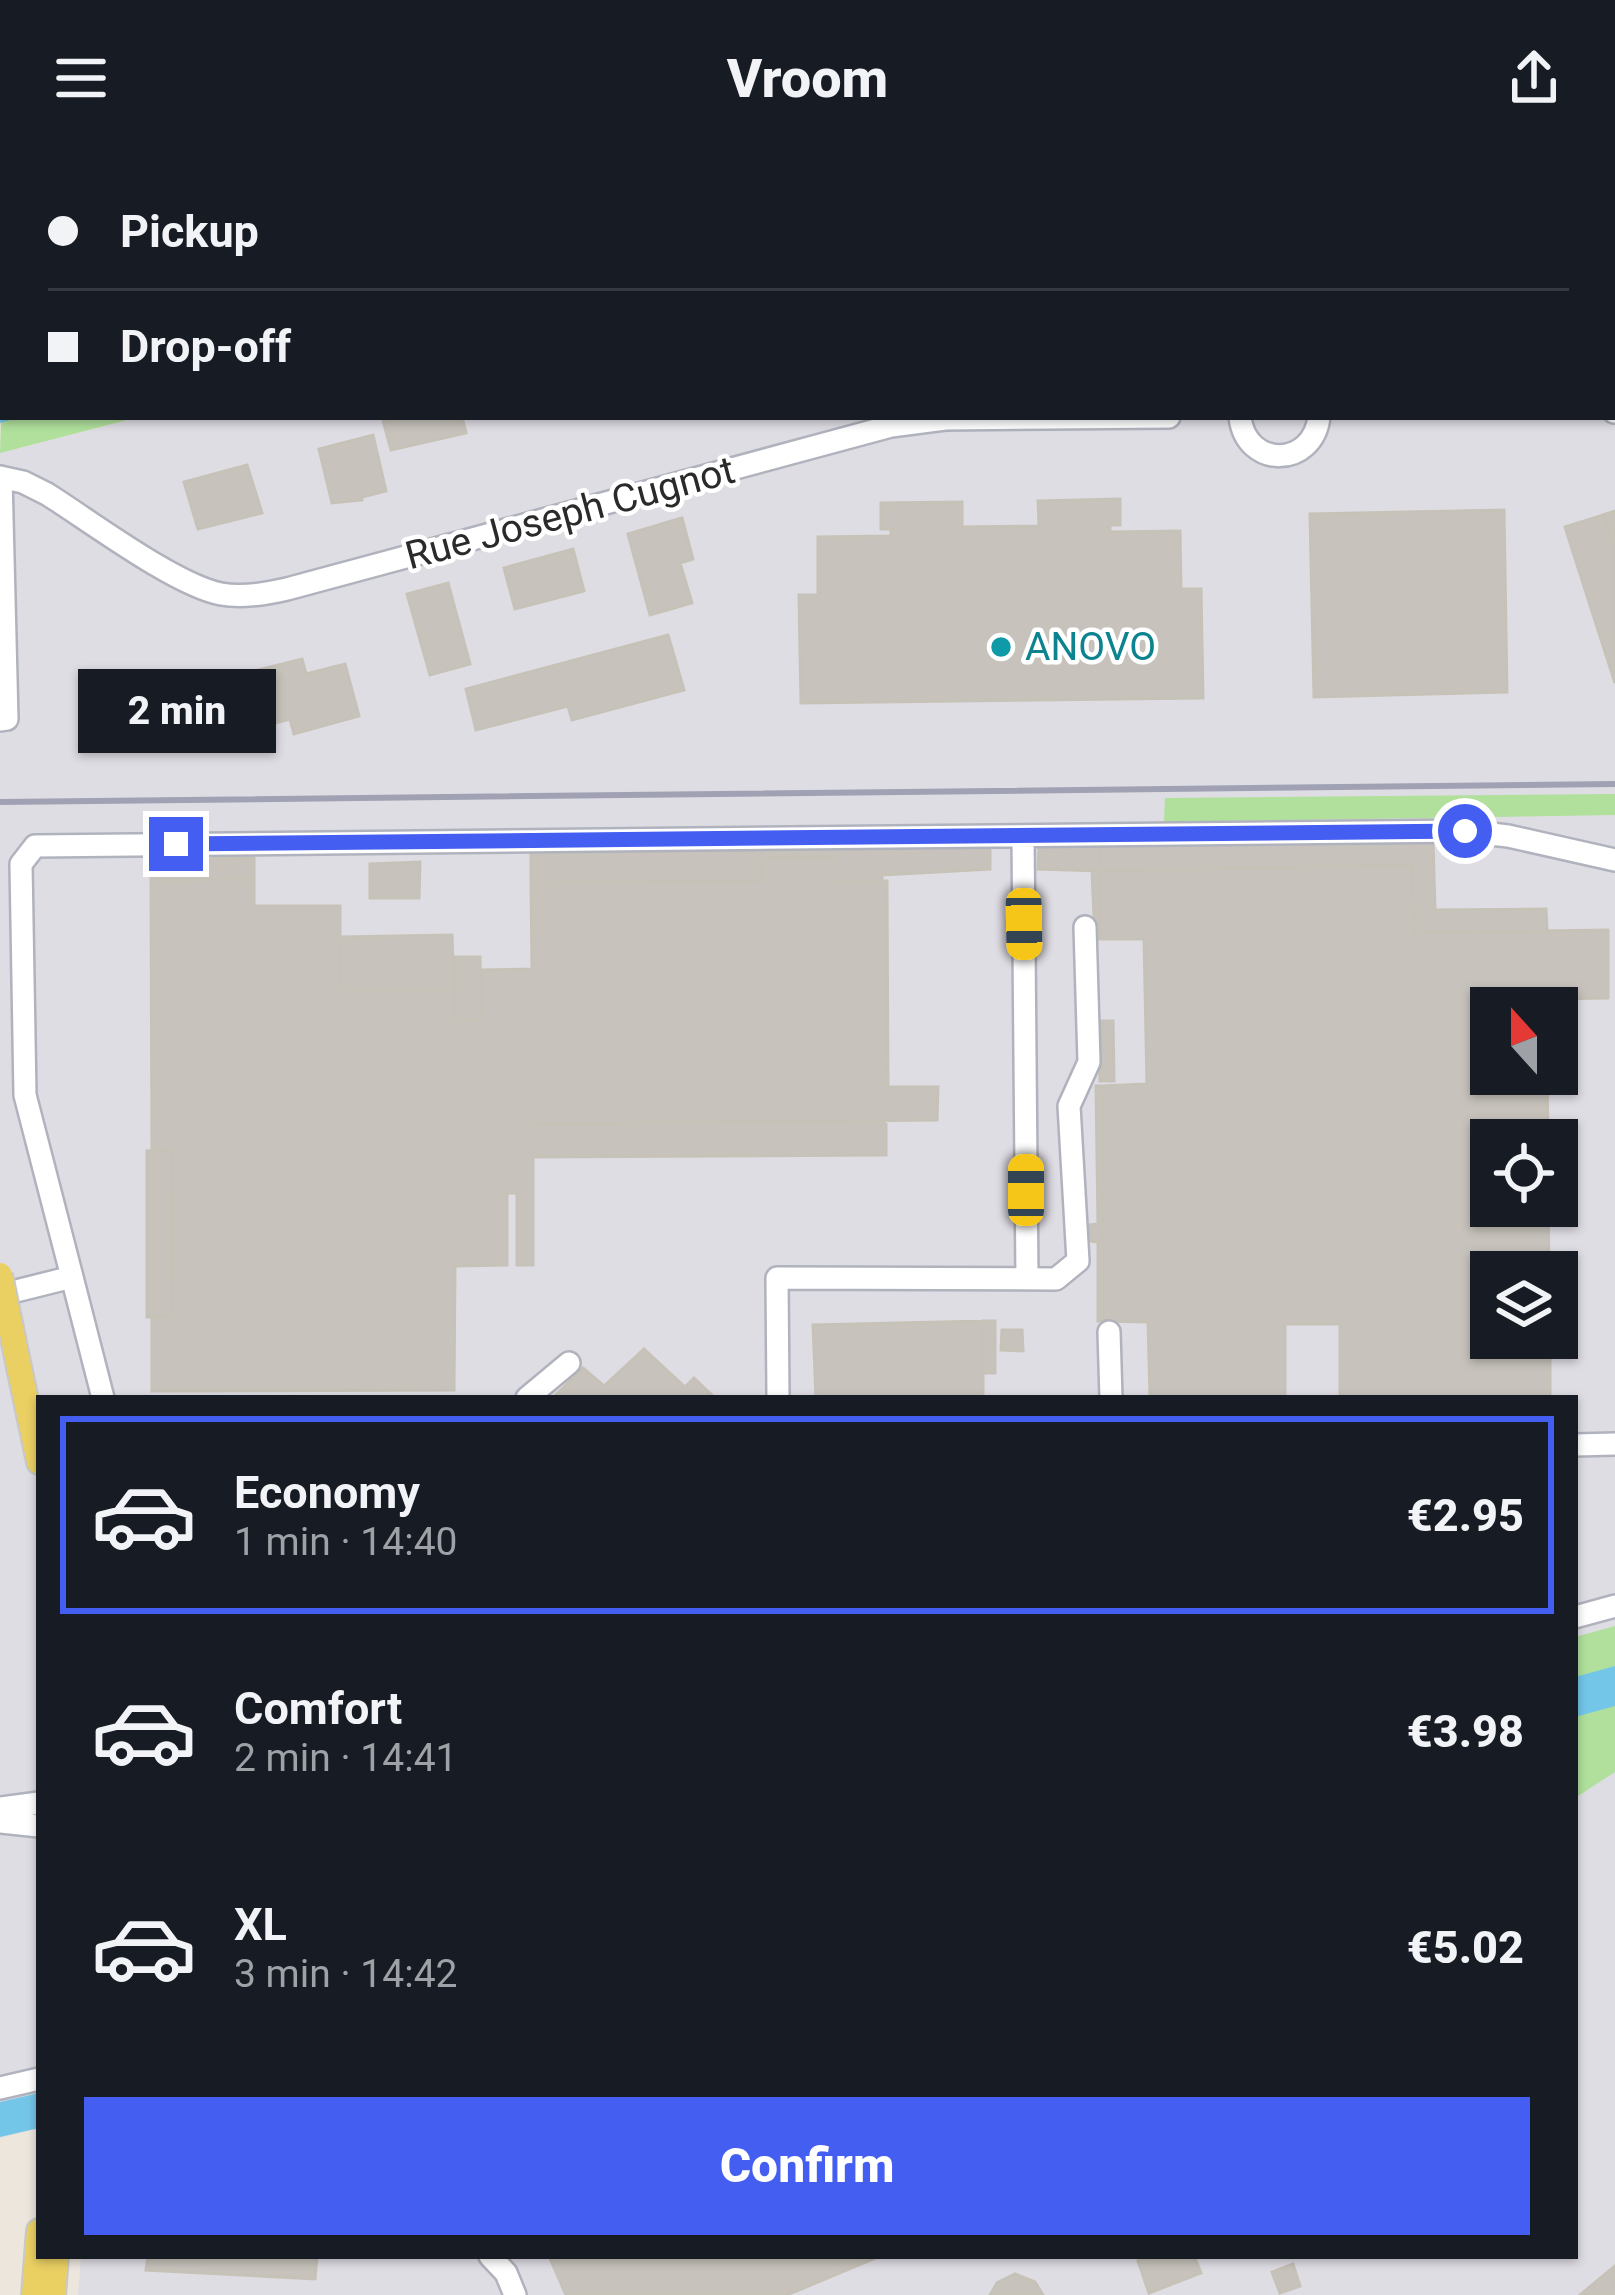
<!DOCTYPE html>
<html lang="en">
<head>
<meta charset="utf-8">
<style>
  body { margin:0; font-family:Roboto,sans-serif; background:#242831; color:#f1f3f6; height:100vh; display:flex; flex-direction:column; font-size:45px; white-space:nowrap }
  * { box-sizing:border-box; margin:0 }
  p { font-size:39px; color:#9ea1a6 }
  .icon { flex:none; width:66px; height:66px; fill:none; stroke:currentColor; stroke-width:2; stroke-linecap:round; stroke-linejoin:round }
  .map { position:relative; flex:1; overflow:hidden }
  .sheet { position:absolute; left:36px; top:1239px; width:1542px; height:864px; display:flex; flex-direction:column; background:#171b24; border-radius:0px; box-shadow:0 3px 9px #0004 }
  .sheet>* { flex:none }
  .banner { position:absolute; left:0px; top:0px; width:1617px; height:264px; box-shadow:0 3px 9px #0004; display:grid; align-content:center; height:264px; padding:0 48px; background:#171b24 }
  .needle { width:78px; rotate:339deg }
  .fabs { position:absolute; left:1470px; top:831px; display:grid; gap:24px }
  .fabs a { display:grid; place-items:center; width:108px; height:108px; border-radius:0px; background:#171b24; box-shadow:0 3px 9px #0004; font-size:60px }
  .end { position:absolute; width:54px; height:54px; margin:-27px; border:15px solid #445ef2; background:#fff; box-shadow:0 0 0 6px #fff }
  .from { border-radius:50% }
  .bubble { position:absolute; height:84px; border-radius:0px; background:#171b24; box-shadow:0 3px 9px #0004; font-size:39px; font-weight:800; line-height:84px; text-align:center }
  .car { position:absolute; width:36px; height:72px; margin:-36px -18px; border-radius:15px; box-shadow:0 0 9px 3px #0007; background:linear-gradient(#f5c518 24%,#345 0 40%,#f5c518 0 76%,#345 0 86%,#f5c518 0) }
  .banner b { display:flex; align-items:center; gap:42px; height:114px; font-size:45px }
  .banner b+b { border-top:3px solid #363941 }
  .banner i { width:30px; height:30px; background:#f1f3f6 }
  ul { padding:21px 0 0; list-style:none }
  li { display:flex; align-items:center; gap:36px; height:198px; margin:0 24px 18px; padding:0 24px; border:6px solid transparent; border-radius:0px }
  li div { flex:1 }
  li b { display:block; font-size:45px }
  li em { font-style:normal; font-weight:800 }
  li.selected { border-color:#445ef2 }
  li>.icon { width:108px; height:108px; stroke-width:1.5 }
  .primary-button { display:flex; gap:24px; margin-top:auto; padding:24px 48px }
  .primary-button a { flex:1; height:138px; border-radius:0px; background:#445ef2; color:#fff; font-size:48px; font-weight:800; line-height:138px; text-align:center }
  header { display:flex; justify-content:space-between; align-items:center; height:156px; padding:0 48px; background:#171b24; font-size:54px; font-weight:800 }
  .map>svg:first-child { display:block }
</style>
</head>
<body>
<header><svg class="icon" aria-label="menu" viewBox="0 0 24 24"><path d="M4 6h16M4 12h16M4 18h16"/></svg>Vroom<svg class="icon" aria-label="share" viewBox="0 0 24 24"><path d="M12 15V3M7 8l5-5 5 5M5 13v7h14v-7"/></svg></header>
<div class="map">
<svg width="1615" height="2139" viewBox="0 0 1615 2139">
  <rect width="100%" height="100%" fill="#ece6dd"/>
  <path fill="#dfdde4" fill-rule="evenodd" d="M1108,0H1615V2139H78L81,2100H1575V1242H39V1972L0,1982V297L140,261H1614V3H1097ZM1491,852H1557V918H1491ZM1491,984H1557V1050H1491ZM1491,1116H1557V1182H1491Z"/>
  <path fill="#b0e09c" d="M548,0H1108L1097,3Z
    M3,198V261H139L0,297Z
    M1615,638V659L1164,666L1165,642Z
    M1615,1470V1616L1575,1642V1481Z"/>
  <path fill="#74c6e9" d="M1615,1510V1550L1575,1561V1521Z
    M39,1937V1972L0,1981V1946Z"/>
  <g fill="none" stroke-linecap="round" stroke-linejoin="round">
    <path stroke="#74c6e9" stroke-width="6" d="M933,3L944,0
      M0,264L10,261"/>
  </g>
  <path fill="#c7c3bc" stroke="#c7c2b7" stroke-width="3" d="M463,0H510V3H463Z
    M1260,0H1513L1514,3H1261Z
    M1560,0H1615V55L1614,3Z
    M3,75V153H0V76Z
    M382,261H462L466,277L391,294Z
    M373,279L386,335L362,341V344L332,347L319,293Z
    M247,309L262,357L198,373L184,326Z
    M1120,343V369H1110V376L1180,375L1181,433H1201L1203,542L801,547L799,439H818V381L891,380V373H881V347L962,346V371L1039,370L1038,345Z
    M1504,354L1507,536L1314,541L1310,358Z
    M1615,355V394L1603,359Z
    M1603,359L1615,394V527L1565,371Z
    M682,362L693,403L680,407L692,447L650,459L628,378Z
    M573,393L584,435L515,453L504,412Z
    M448,427L470,508L430,519L407,438Z
    M668,479L684,534L572,564L568,550L476,574L466,533Z
    M302,503L306,518L345,508L359,560L294,578L290,563L264,570L250,516Z
    M116,551H212L213,585L115,587Z
    M1433,685L1435,754L1546,753L1547,775L1414,777L1412,709L1100,715V689Z
    M990,691V713L882,719V725H835V701L762,702L761,725L531,727V697Z
    M1039,691H1100V715L1038,713Z
    M835,701V725H887L888,931H938L937,964L533,968V1109H517V1037H507V1109L455,1110L454,1234L152,1235V1161L172,1160L171,994L152,995L151,725L254,723V750H340V834H454L455,864H481L480,814L532,813L531,727L761,725L762,702Z
    M254,702V723L151,725V704Z
    M420,706L419,742H370V708Z
    M1412,709L1414,777L1608,774V842L1546,843V852H1491V918H1547L1548,984H1491V1050H1548L1549,1116H1491V1182H1550V1242H1340V1168H1285V1242H1150L1148,1166L1104,1165L1102,930L1147,928L1144,783H1101L1100,715Z
    M1092,715H1100L1101,783H1095Z
    M452,779L454,834H340V781Z
    M454,801H480L481,864H455Z
    M1098,865H1102V925H1100Z
    M1102,865H1113L1114,925H1102Z
    M1096,930H1102L1104,1165H1098V1086L1089,1085L1088,1069L1098,1068Z
    M886,964V999L533,1001V968Z
    M171,994L172,1160L147,1161V995Z
    M983,1165H995V1217H983Z
    M983,1165V1242H816L813,1169Z
    M1002,1174H1022L1023,1195L1001,1194Z
    M644,1193L685,1231L694,1222L715,1242H553L583,1212L604,1230Z
    M148,2100H317L315,2123L146,2114Z
    M549,2100H880L787,2139H566Z
    M1152,2100H1194L1201,2117L1149,2137L1138,2105Z
    M1293,2108L1300,2130L1280,2137L1272,2116Z
    M1615,2110V2139H1580Z
    M1015,2118L1035,2126L1043,2139H990L997,2127Z"/>
  <g fill="none" stroke-linecap="round" stroke-linejoin="round">
    <defs>
      <path id="minor" d="M235,0V3
        M1614,256H1615
        M1240,261C1246,313 1313,312 1319,261
        M0,321L23,326L47,338C90,365 175,429 221,438C243,442 266,438 287,433L891,270L945,263L1169,261
        M0,564L7,563L1,321
        M1023,680L1027,1123
        M72,1121L103,1242
        M0,1139L72,1121L25,939L21,708L35,690L1465,675L1508,680L1615,704
        M1109,1176L1111,1242
        M527,1242L569,1207
        M778,1242L777,1122L1056,1123L1078,1105L1069,950L1089,906L1085,771
        M1575,1289L1615,1288
        M1575,1461L1615,1450
        M0,1652L39,1647
        M0,1666L39,1670
        M0,1932L39,1923
        M490,2100L506,2117L515,2139"/>
      <path id="major" d="M19,1211L39,1306
        M34,2139L39,2075
        M53,2139L56,2100"/>
    </defs>
    <use href="#minor" stroke="#b0b3bd" stroke-width="26"/>
    <use href="#major" stroke="#c8c8c8" stroke-width="28"/>
    <use href="#minor" stroke="#fff" stroke-width="21"/>
    <use href="#major" stroke="#ead063" stroke-width="24"/>
    <path stroke="#a0a2b4" stroke-width="6" d="M0,646L1615,628"/>
    <defs>
      <path id="major-bridge" d="M0,1119L19,1211"/>
    </defs>
    <use href="#major-bridge" stroke="#c8c8c8" stroke-width="28" stroke-linecap="butt"/>
    <use href="#major-bridge" stroke="#ead063" stroke-width="24"/>
  </g>
  <g fill="none" stroke-linecap="round" stroke-linejoin="round">
    <path stroke="#445ef2" stroke-width="15" d="M176,688L1465,675"/>
  </g>
  <circle fill="#0f9aa8" stroke="#fff" stroke-width="4.5" cx="1001" cy="491" r="12"/>
  <g text-anchor="middle" dominant-baseline="central" stroke-width="9" stroke-linejoin="round" paint-order="stroke">
    <g font-size="39" fill="#2a2a2a" stroke="#fff">
      <text transform="translate(570 357) rotate(-15)">Rue Joseph Cugnot</text>
    </g>
    <g font-size="39" fill="#0d838f" stroke="#fff" text-anchor="start">
      <text x="1025" y="491">ANOVO</text>
    </g>
  </g>
</svg>
<div class="fabs">
<a><svg class="needle" viewBox="-14 -14 28 28"><path d="M0-13l5 13h-10z" fill="#e53935"/><path d="M0 13l5-13h-10z" fill="#9ea1a6"/></svg></a>
<a><svg class="icon" aria-label="locate" viewBox="0 0 24 24"><circle cx="12" cy="12" r="6"/><path d="M12 2v4M12 18v4M2 12h4M18 12h4"/></svg></a>
<a><svg class="icon" aria-label="layers" viewBox="0 0 24 24"><path d="M12 4l9 5-9 5-9-5zM3 14l9 5 9-5"/></svg></a>
</div>
<i class="end from" style="left:1465px;top:675px"></i>
<i class="end" style="left:176px;top:688px"></i>
<div class="bubble" style="left:78px;top:513px;width:198px">2 min</div>
<i class="car" style="left:1024px;top:768px;rotate:179deg"></i>
<i class="car" style="left:1026px;top:1034px;rotate:0deg"></i>
<div class="banner">
<b><i class="from"></i>Pickup</b>
<b><i></i>Drop-off</b>
</div>
<section class="sheet">
<ul>
<li class="selected"><svg class="icon" aria-label="car" viewBox="0 0 24 24"><path d="M5 17H2v-5l4-1 3-4h7l3 4 3 1v5h-3M9 17h6M6 11h13"/><circle cx="7" cy="17" r="2"/><circle cx="17" cy="17" r="2"/></svg><div><b>Economy</b><p>1 min · 14:40</p></div><em>€2.95</em></li>
<li><svg class="icon" aria-label="car" viewBox="0 0 24 24"><path d="M5 17H2v-5l4-1 3-4h7l3 4 3 1v5h-3M9 17h6M6 11h13"/><circle cx="7" cy="17" r="2"/><circle cx="17" cy="17" r="2"/></svg><div><b>Comfort</b><p>2 min · 14:41</p></div><em>€3.98</em></li>
<li><svg class="icon" aria-label="car" viewBox="0 0 24 24"><path d="M5 17H2v-5l4-1 3-4h7l3 4 3 1v5h-3M9 17h6M6 11h13"/><circle cx="7" cy="17" r="2"/><circle cx="17" cy="17" r="2"/></svg><div><b>XL</b><p>3 min · 14:42</p></div><em>€5.02</em></li>
</ul>
<div class="primary-button"><a>Confirm</a></div>
</section>
</div>
</body>
</html>
